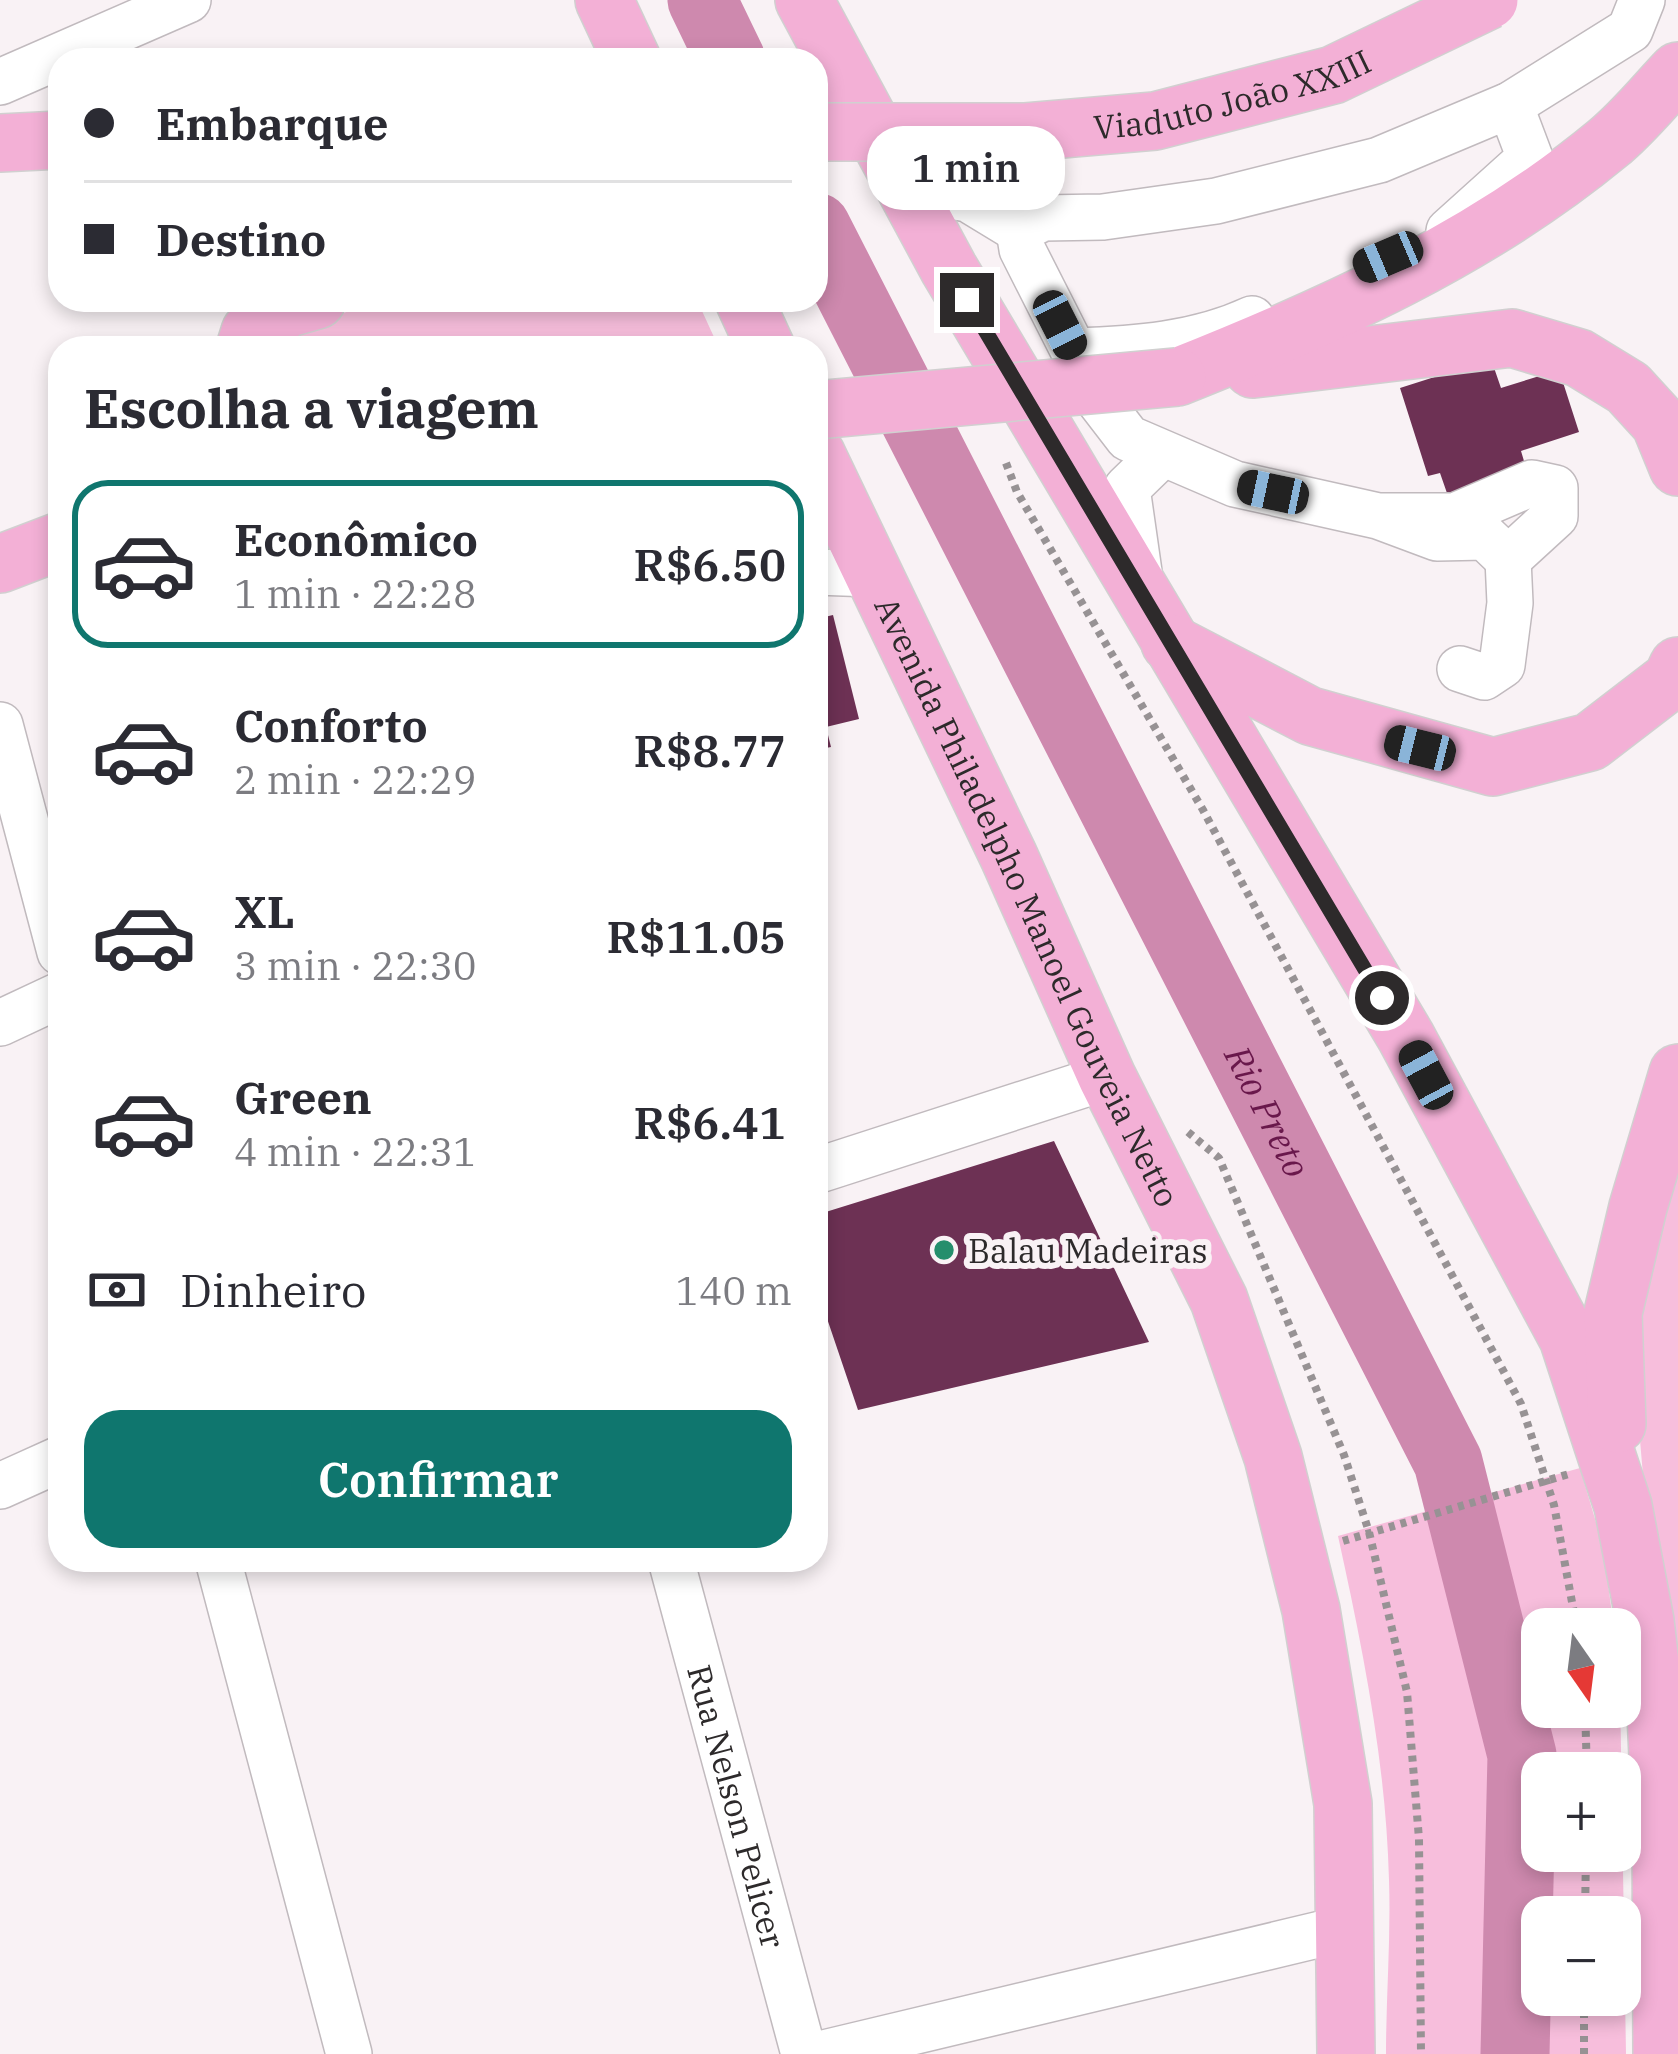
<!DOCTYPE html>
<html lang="pt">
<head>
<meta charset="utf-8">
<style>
  body { margin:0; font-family:"IBM Plex Serif",serif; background:#f7f7f7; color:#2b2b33; height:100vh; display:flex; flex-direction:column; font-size:45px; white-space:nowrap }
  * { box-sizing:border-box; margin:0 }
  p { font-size:39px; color:#7c7c81 }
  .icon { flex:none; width:66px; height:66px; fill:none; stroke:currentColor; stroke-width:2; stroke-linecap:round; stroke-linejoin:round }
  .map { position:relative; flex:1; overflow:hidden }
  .panel { position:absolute; left:48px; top:336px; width:780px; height:1236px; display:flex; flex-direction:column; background:#fff; border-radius:36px; box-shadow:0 6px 18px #0003 }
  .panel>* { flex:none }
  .guide { position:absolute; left:48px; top:48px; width:780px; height:264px; border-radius:36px; box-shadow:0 6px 18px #0003; display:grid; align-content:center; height:264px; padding:0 36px; background:#fff }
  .needle { width:78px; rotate:166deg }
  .fabs { position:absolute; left:1521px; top:1608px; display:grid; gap:24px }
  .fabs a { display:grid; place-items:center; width:120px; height:120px; border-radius:24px; background:#fff; box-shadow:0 6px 18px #0003; font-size:60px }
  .end { position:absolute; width:54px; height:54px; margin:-27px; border:15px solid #2d2a2b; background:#fff; box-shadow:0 0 0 6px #fff }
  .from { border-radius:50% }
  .bubble { position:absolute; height:84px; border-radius:36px; background:#fff; box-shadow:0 6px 18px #0003; font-size:39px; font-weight:600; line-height:84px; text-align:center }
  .car { position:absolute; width:36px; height:72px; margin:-36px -18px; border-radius:15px; box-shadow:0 0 9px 3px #0007; background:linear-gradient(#222 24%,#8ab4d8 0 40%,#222 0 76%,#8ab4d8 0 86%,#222 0) }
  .guide b { display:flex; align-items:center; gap:42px; height:114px; font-size:45px }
  .guide b+b { border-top:3px solid #e1e1e2 }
  .guide i { width:30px; height:30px; background:#2b2b33 }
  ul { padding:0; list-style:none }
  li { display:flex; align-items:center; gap:36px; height:168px; margin:0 24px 18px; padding:0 12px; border:6px solid transparent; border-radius:36px }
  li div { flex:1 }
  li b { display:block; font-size:45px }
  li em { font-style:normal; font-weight:600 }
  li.selected { border-color:#0f766e }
  li>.icon { width:108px; height:108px; stroke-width:1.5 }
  h2 { padding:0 36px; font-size:54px; line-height:144px }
  .pay { display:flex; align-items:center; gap:30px; height:132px; padding:0 36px; font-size:45px }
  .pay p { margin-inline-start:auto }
  .button { display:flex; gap:24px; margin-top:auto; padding:24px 36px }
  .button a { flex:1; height:138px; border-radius:36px; background:#0f766e; color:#fff; font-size:48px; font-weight:600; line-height:138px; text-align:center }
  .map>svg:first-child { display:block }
</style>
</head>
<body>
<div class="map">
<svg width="1678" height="2054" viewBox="0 0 1678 2054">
  <rect width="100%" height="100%" fill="#f9f2f5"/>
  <path fill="#f7bedc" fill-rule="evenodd" d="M595,300H697L719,348H286C344,287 444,304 521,305C544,306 574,307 595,300Z
    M1678,1149V1689L1644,1487L1629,1311Z
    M1580,1468L1603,1546L1614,1629H1542V1707H1620V1688L1626,2054H1386C1386,1996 1391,1938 1389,1880C1386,1763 1363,1650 1338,1536ZM1542,1773H1620V1851H1542ZM1542,1917H1620V1995H1542Z"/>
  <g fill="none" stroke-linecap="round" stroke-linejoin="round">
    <g stroke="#ce89ae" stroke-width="69">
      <path d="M702,0L731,60"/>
      <path id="s1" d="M816,227L1448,1462L1522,1755L1515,2054"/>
    </g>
  </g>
  <path fill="#6d3154" d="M1491,359L1501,388L1559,370L1579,432L1521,451L1527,471L1448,496L1440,473L1428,476L1400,388Z
    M833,615L859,719L826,727L831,747L816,750V619Z
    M1054,1141L1149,1342L858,1410L816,1286V1215Z"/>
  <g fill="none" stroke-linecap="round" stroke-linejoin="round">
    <defs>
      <g id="minor">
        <path d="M0,82L188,0"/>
        <path d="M905,188L968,199L1019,230"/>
        <path d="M1449,231L1530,158L1510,105"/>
        <path d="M1074,351C1135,349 1196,345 1252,319"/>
        <path d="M1378,516H1455L1532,483L1555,488V516L1508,559L1485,537L1437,538L1378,516L1235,484L1128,438L1098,399L1022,249L1019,230L1043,218L1103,217L1216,201L1379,160L1510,105L1630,30L1642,0"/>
        <path d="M816,572L872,574"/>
        <path d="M1139,572L1127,488L1162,454"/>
        <path d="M1460,669L1484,677L1502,665L1510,603L1508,559"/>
        <path d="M0,725L60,952"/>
        <path d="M0,1023L60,995"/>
        <path d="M816,1171L1107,1077"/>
        <path d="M0,1486L60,1459"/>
        <path d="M218,1560L349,2054"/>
        <path id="s2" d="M671,1560L804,2054"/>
        <path d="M820,2054L1342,1929"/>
      </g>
      <g id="major">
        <path d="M604,0L632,60"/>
        <path d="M804,0L949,269L1406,1037L1568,1338L1623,1506L1645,1621L1656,1714L1661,1819L1662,2054"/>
        <path d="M0,143L60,140"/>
        <path d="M744,300L766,348"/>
        <path d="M245,348L250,332L289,308L317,300"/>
        <path d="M1253,369L1512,338L1579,358L1628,388L1660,423L1678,467"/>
        <path d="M1177,377C1328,317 1480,249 1607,144C1633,123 1655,95 1678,71"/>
        <path id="s3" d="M816,454L1009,857L1107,1077L1219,1300L1273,1457L1311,1610L1343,1804L1346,2054"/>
        <path d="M0,564L60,541"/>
        <path d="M1170,643L1310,716L1493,767L1590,742L1672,679L1678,666"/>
        <path d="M1617,1424L1613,1313L1638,1207L1678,1073"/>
      </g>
    </defs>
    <use href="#minor" stroke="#c1babe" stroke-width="48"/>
    <use href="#major" stroke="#d1d0d0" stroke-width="60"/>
    <path stroke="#979294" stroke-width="8" stroke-dasharray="6 6" stroke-linecap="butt" d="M1006,463L1017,492L1203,810L1521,1404L1554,1505L1577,1629
      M1188,1132L1219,1158L1344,1455L1369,1532L1407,1692L1419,1839L1421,2054
      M1343,1541L1569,1474
      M1585,1707L1587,1773
      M1585,1917L1586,1851
      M1584,2054V1995"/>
    <use href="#minor" stroke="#fff" stroke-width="45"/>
    <use href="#major" stroke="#f3b0d6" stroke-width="57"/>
    <defs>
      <g id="major-bridge">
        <path id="s4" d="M816,132H1026L1155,121L1333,75L1489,0"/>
        <path d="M816,410L1177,377"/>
      </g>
    </defs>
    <use href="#major-bridge" stroke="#d1d0d0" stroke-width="60" stroke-linecap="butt"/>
    <use href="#major-bridge" stroke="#f3b0d6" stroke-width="57"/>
  </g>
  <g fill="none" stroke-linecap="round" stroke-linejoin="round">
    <path stroke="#2d2a2b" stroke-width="15" d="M967,300L1382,998"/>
  </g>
  <circle fill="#258e6c" stroke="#f9f2f5" stroke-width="4.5" cx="944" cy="1250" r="12"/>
  <g text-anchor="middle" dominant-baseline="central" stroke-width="12" stroke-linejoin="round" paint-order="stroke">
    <g font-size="33" fill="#2d2a2b" stroke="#f9f2f5">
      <text stroke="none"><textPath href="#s4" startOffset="420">Viaduto João XXIII</textPath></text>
      <text stroke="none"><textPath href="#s3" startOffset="495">Avenida Philadelpho Manoel Gouveia Netto</textPath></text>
      <text stroke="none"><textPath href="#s2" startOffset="255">Rua Nelson Pelicer</textPath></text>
    </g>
    <g font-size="33" fill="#2d2a2b" stroke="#f9f2f5" text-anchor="start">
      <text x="968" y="1250">Balau Madeiras</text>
    </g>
    <g font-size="36" font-style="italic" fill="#69184b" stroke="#f9f2f5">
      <text stroke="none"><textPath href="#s1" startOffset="993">Rio Preto</textPath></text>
    </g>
  </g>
</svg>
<div class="fabs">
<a><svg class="needle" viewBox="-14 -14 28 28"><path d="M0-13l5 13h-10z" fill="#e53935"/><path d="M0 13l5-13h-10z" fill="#7c7c81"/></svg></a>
<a>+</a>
<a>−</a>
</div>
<i class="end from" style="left:1382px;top:998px"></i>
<i class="end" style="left:967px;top:300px"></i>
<div class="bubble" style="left:867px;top:126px;width:198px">1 min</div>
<i class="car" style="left:1388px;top:257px;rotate:247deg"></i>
<i class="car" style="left:1060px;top:325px;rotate:153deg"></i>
<i class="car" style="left:1273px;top:492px;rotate:282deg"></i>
<i class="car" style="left:1420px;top:748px;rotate:284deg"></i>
<i class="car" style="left:1426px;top:1075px;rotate:332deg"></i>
<div class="guide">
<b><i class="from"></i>Embarque</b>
<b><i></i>Destino</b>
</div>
<section class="panel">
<h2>Escolha a viagem</h2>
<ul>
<li class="selected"><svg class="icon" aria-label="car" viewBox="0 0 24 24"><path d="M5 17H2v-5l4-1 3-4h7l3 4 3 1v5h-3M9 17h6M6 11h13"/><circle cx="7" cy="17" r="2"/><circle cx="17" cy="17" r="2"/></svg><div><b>Econômico</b><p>1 min · 22:28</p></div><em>R$6.50</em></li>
<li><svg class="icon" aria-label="car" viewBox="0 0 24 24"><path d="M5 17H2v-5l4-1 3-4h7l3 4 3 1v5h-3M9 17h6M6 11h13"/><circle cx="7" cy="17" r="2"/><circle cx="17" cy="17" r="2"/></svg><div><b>Conforto</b><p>2 min · 22:29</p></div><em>R$8.77</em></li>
<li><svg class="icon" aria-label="car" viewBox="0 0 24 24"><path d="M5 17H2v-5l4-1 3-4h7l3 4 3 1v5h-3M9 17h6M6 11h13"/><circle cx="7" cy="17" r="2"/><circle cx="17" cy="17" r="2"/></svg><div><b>XL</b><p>3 min · 22:30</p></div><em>R$11.05</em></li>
<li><svg class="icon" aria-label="car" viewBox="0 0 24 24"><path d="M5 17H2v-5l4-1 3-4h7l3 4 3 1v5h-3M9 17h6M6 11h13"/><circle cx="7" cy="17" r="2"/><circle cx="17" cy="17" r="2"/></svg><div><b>Green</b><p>4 min · 22:31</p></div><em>R$6.41</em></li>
</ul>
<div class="pay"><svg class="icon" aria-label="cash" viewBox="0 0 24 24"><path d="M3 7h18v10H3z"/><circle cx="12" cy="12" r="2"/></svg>Dinheiro<p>140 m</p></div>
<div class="button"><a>Confirmar</a></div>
</section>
</div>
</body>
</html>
